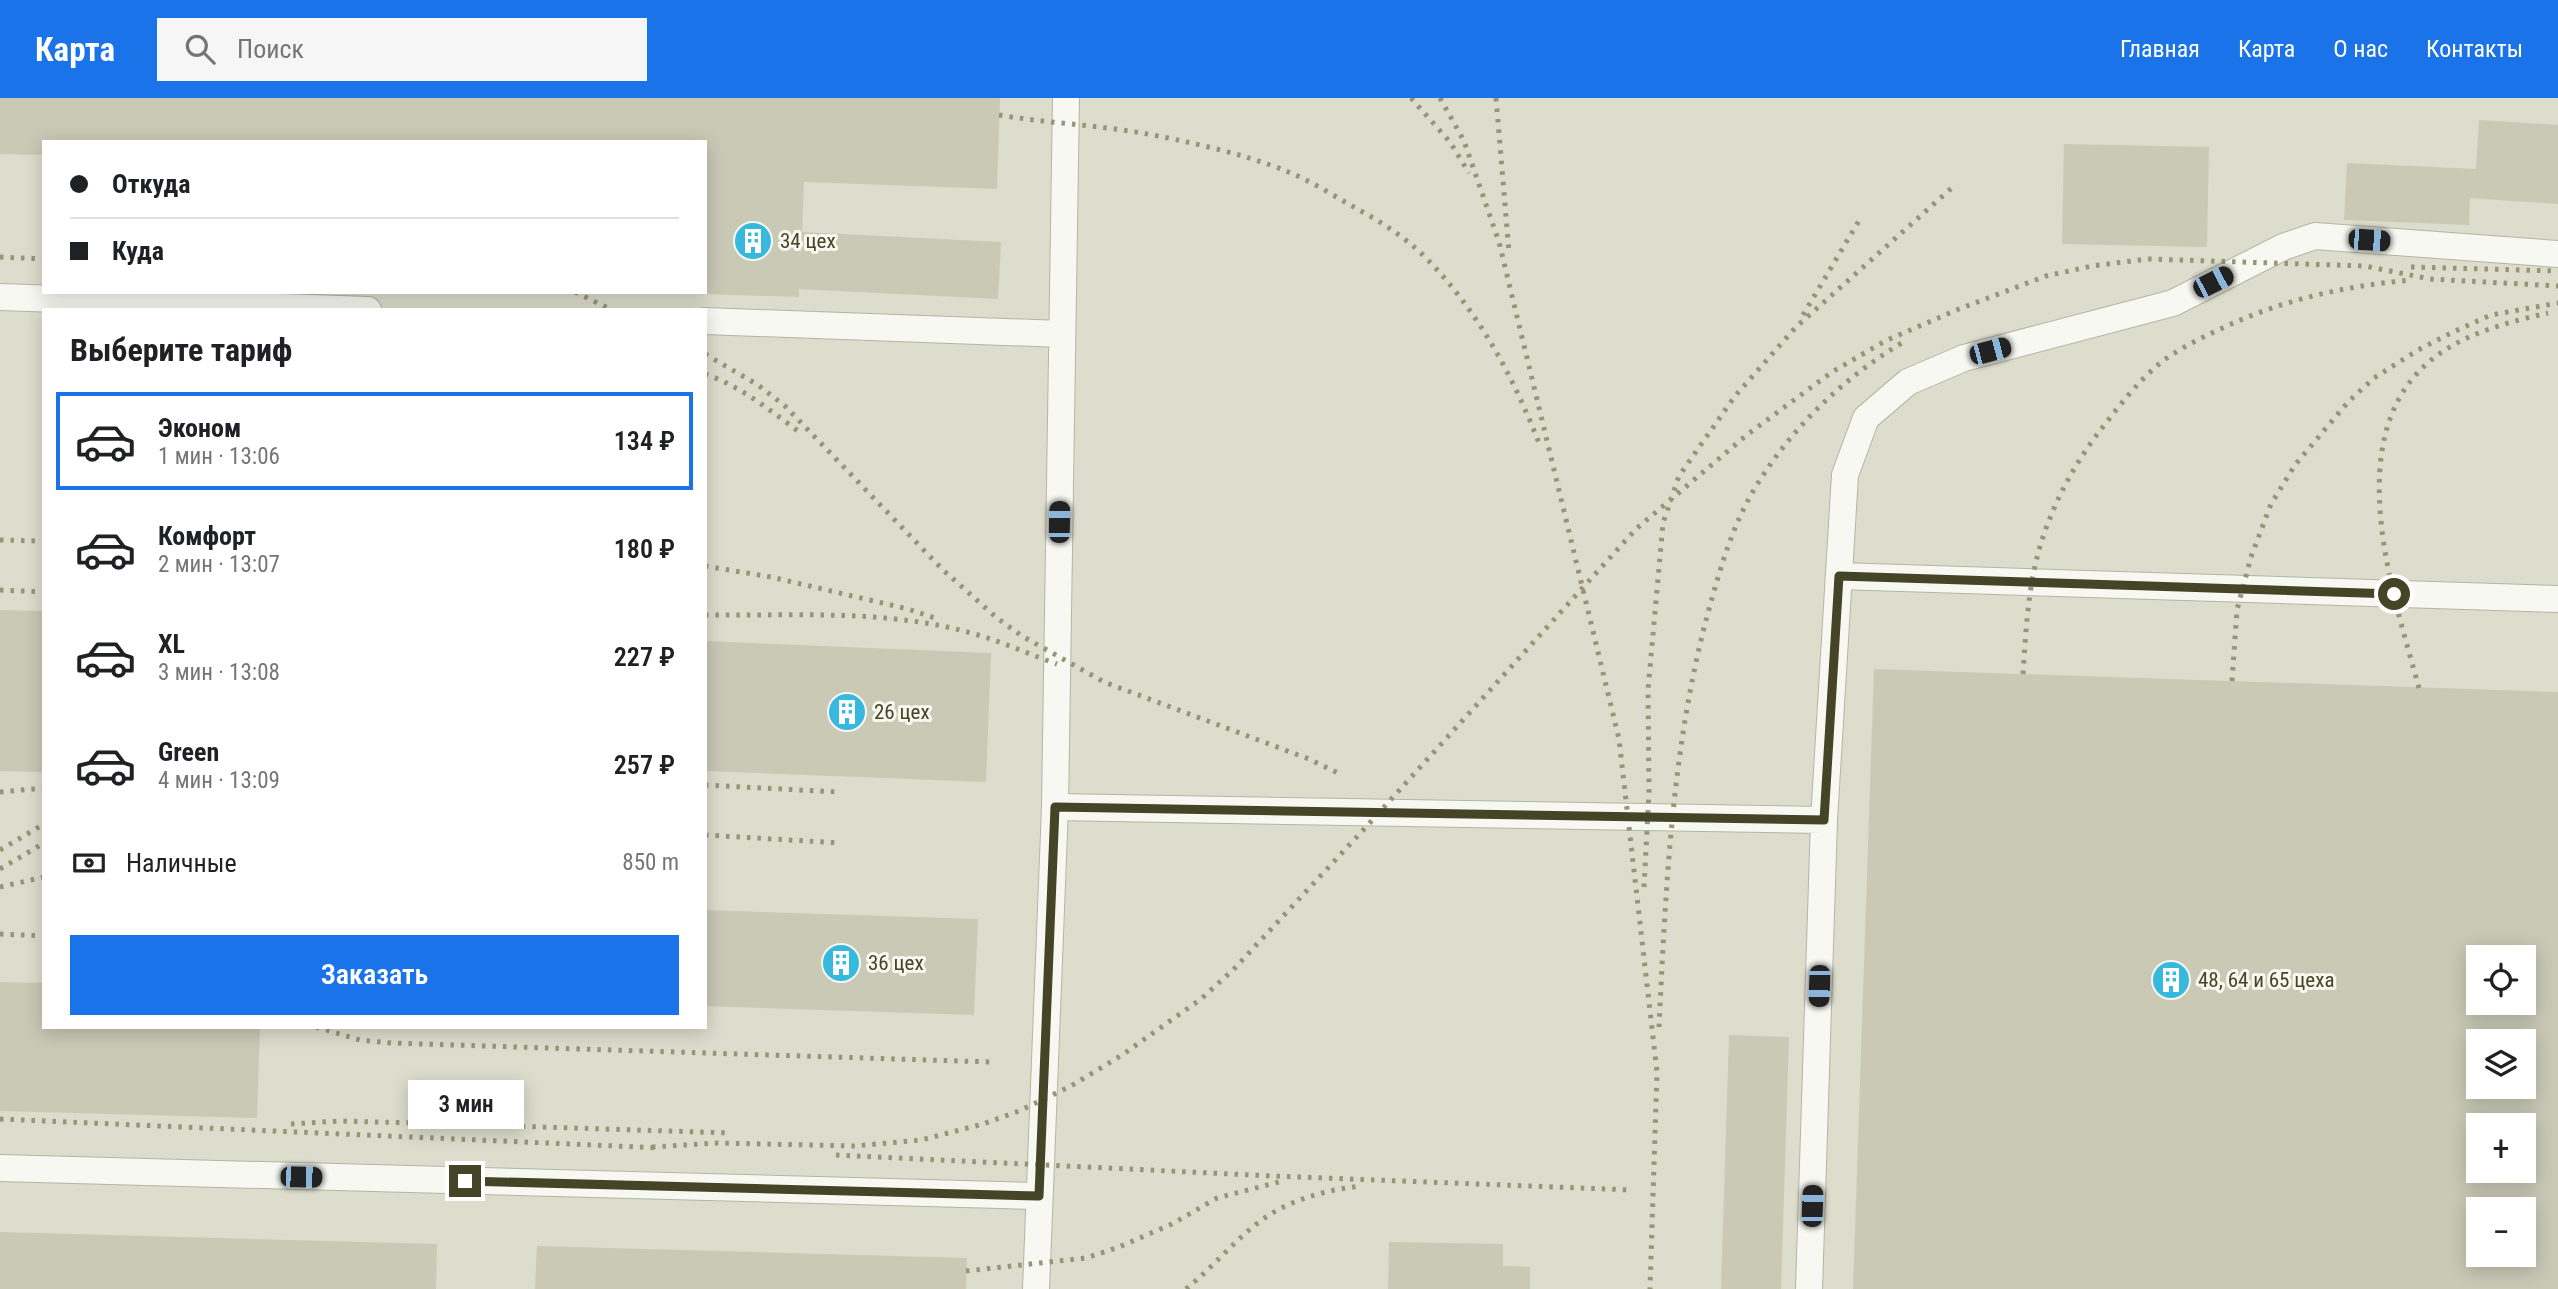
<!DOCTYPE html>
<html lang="ru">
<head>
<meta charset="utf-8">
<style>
  body { margin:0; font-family:"Roboto Condensed",sans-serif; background:#f6f6f6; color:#202124; height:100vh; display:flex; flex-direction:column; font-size:26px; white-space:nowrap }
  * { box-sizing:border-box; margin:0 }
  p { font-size:23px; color:#757577 }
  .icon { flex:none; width:38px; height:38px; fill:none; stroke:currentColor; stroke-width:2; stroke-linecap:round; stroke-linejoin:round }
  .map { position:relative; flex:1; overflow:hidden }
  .panel { position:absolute; left:42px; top:210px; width:665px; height:721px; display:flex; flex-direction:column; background:#fff; border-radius:0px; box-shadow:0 4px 18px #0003 }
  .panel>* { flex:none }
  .top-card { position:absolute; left:42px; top:42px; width:665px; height:154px; border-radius:0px; box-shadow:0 4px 18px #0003; display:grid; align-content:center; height:154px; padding:0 28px; background:#fff }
  .tools { position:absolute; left:2466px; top:847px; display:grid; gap:14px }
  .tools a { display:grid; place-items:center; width:70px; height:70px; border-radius:0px; background:#fff; box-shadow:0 4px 18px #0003; font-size:35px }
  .end { position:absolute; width:32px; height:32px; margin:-16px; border:9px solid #444426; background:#fff; box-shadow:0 0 0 4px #fff }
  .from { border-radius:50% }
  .bubble { position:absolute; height:49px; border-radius:0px; background:#fff; box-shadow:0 4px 18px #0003; font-size:23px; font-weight:600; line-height:49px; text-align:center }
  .car { position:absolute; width:21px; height:42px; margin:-21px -10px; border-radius:9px; box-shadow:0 0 5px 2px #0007; background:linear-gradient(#222 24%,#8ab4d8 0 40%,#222 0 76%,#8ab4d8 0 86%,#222 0) }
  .top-card b { display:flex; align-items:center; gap:24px; height:66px; font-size:26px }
  .top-card b+b { border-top:2px solid #e0e0e0 }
  .top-card i { width:18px; height:18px; background:#202124 }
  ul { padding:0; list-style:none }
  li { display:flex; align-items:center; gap:21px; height:98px; margin:0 14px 10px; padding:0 14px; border:4px solid transparent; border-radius:0px }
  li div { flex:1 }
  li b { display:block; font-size:26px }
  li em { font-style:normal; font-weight:600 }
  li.active { border-color:#1a73e8 }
  li>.icon { width:63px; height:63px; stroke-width:1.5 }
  h2 { padding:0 28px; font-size:32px; line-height:84px }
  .pay { display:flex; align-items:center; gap:18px; height:77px; padding:0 28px; font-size:26px }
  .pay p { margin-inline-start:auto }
  .button { display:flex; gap:14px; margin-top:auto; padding:14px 28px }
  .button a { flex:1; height:80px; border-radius:0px; background:#1a73e8; color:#fff; font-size:28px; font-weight:600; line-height:80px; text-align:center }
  header { display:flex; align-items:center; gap:42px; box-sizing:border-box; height:98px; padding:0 35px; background:#1a73e8; color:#fff }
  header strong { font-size:33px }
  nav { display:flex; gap:38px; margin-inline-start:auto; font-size:24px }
  .search { width:490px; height:63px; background:#f6f6f6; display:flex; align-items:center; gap:18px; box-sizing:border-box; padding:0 24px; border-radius:0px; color:#757577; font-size:26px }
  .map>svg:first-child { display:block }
</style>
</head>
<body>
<header>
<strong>Карта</strong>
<div class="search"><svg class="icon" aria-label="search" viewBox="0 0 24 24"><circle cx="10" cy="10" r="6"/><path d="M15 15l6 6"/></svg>Поиск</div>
<nav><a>Главная</a><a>Карта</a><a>О нас</a><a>Контакты</a></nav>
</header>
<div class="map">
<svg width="2558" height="1191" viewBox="0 0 2558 1191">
  <rect width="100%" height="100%" fill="#eaeae0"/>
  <path fill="#ddddcd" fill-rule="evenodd" d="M0,0H2558V1191H0ZM44,44H705V194H44ZM44,212H705V929H44ZM2478,859H2524V905H2478ZM2478,943H2524V989H2478ZM2478,1027H2524V1073H2478ZM2478,1111H2524V1157H2478Z"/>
  <path fill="#c9c9b6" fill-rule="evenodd" d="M0,0H1000L997,91L804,84L802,134L1001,144L998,201L799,191V199L705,196V44H44V57L0,56Z
    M2479,22L2558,27V106L2470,100L2469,127L2344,122L2347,65L2476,71Z
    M2064,46L2209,49L2207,149L2062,146Z
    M0,512L44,513V674L0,673Z
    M705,543L991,555L986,684L705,673Z
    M1874,571L2558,594V1191H1853ZM2478,859H2524V905H2478ZM2478,943H2524V989H2478ZM2478,1027H2524V1073H2478ZM2478,1111H2524V1157H2478Z
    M705,812L978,821L974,917L705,908Z
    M0,884L44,885V929H260L257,1020L0,1013Z
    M1729,937L1789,939L1781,1191H1721Z
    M0,1134L437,1146L436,1191H0Z
    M1389,1144L1503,1146V1168L1530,1169V1191H1388Z
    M537,1148L967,1160L966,1191H535Z"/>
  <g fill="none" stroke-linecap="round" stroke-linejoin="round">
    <defs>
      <path id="minor" d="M0,199L368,212
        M705,223L1062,236
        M1839,478L2558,501
        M1055,709L1824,722
        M0,1070L1039,1098
        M1036,1191L1055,709L1066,0
        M1809,1191L1824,722L1845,377L1866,320L1908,284L1964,260L2173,205L2283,149L2315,138L2558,156"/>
    </defs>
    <use href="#minor" stroke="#b5b5a4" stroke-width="28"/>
    <use href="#minor" stroke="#f8f8f3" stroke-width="26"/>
    <path stroke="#969677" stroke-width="5" stroke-dasharray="3.5 7" stroke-linecap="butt" d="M1411,0L1450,44L1469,75
      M1440,0L1464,43L1499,144L1619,641L1657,974L1650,1191
      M1496,0L1509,154
      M999,17C1047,25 1095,27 1142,35C1186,43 1245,56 1286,73C1309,82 1331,96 1352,108C1378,122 1404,138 1426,160C1478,213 1512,276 1539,345
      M0,159L44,161
      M2411,169L2558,173
      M575,194L612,212
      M1803,217L1860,121
      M705,256L758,287L785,308L943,472L997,520L1022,538L1104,584L1309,661L1340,676
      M705,276C741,288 772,314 802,336
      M0,442L39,443
      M705,468L771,479L908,511L935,520
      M0,492L44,494
      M705,517C793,518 886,511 971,535C1001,543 1028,556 1057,566
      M2023,576C2026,532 2028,488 2041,445C2055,401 2077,361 2106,325C2122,304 2139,283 2159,266C2175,253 2195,243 2214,234C2277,203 2342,188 2412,182
      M2232,583L2237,512L2251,459L2271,406L2295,367L2348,304L2374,280L2418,252L2453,234L2491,217L2558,205
      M2419,590C2393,495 2339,339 2430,263C2462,236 2508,224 2548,215
      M705,687L838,694
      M0,694L44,690
      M705,737L841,745
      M0,752L44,726
      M0,771L44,745
      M0,789L44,779
      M1644,789L1649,694L1648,592L1663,425L1679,378L1735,298L1796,229L1955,87
      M0,836L44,838
      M316,929L360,942L391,945L991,964
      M1659,929C1666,787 1672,641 1711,504C1722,464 1734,425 1755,390C1791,330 1844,279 1905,243
      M0,1021L661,1050
      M291,1026L340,1023L415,1025L731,1035
      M652,1049L718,1045L855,1048L921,1042L983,1026L1019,1013L1071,988L1122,957L1201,901L1233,872L1366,729L1636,431L1748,336L1832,274L1885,243L1959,211L2046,178L2092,168L2148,161L2365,168L2430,181L2558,188
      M836,1057L1273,1078L1632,1092
      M966,1173L1086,1160L1119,1149L1172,1126L1217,1100L1279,1084
      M1186,1191C1212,1170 1233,1144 1259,1124C1288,1102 1325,1092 1361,1088"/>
  </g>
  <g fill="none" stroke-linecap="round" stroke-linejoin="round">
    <path stroke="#444426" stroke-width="9" d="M465,1083L1039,1098L1055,709L1824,722L1839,478L2394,496"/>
  </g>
  <defs>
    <symbol id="building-disc" viewBox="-11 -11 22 22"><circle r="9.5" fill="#37b8dd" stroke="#f8f7f0"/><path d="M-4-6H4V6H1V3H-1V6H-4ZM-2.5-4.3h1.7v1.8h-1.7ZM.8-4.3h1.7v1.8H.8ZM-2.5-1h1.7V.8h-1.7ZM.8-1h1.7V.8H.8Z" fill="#fff"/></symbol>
  </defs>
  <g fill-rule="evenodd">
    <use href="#building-disc" x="731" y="121" width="44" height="44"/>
    <use href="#building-disc" x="825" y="592" width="44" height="44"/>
    <use href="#building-disc" x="819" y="843" width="44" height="44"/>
    <use href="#building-disc" x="2149" y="860" width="44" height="44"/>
  </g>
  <g text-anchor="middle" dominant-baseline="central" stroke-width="6" stroke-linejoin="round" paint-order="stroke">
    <g font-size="21" fill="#444426" stroke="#f8f7f0" text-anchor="start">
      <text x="780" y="143">34 цех</text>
      <text x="874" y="614">26 цех</text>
      <text x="868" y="865">36 цех</text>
      <text x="2198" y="882">48, 64 и 65 цеха</text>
    </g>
  </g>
</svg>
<div class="tools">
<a><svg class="icon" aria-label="locate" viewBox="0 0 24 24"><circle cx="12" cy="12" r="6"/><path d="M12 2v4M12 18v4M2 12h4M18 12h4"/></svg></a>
<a><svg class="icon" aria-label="layers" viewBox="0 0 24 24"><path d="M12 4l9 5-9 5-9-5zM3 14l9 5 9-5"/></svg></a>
<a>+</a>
<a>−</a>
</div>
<i class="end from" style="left:2394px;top:496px"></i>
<i class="end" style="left:465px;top:1083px"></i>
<div class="bubble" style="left:408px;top:982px;width:116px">3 мин</div>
<i class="car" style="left:2369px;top:142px;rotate:94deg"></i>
<i class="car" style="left:2213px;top:184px;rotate:63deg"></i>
<i class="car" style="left:1990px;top:253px;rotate:75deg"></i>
<i class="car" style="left:1059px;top:424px;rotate:1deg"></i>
<i class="car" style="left:1819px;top:888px;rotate:182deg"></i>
<i class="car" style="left:301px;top:1079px;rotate:91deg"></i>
<i class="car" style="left:1812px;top:1108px;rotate:2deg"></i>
<div class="top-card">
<b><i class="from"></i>Откуда</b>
<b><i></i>Куда</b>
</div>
<section class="panel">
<h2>Выберите тариф</h2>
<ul>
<li class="active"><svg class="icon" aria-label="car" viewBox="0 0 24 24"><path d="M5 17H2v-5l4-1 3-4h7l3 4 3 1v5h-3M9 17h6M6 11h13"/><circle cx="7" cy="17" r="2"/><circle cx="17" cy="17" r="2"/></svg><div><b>Эконом</b><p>1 мин · 13:06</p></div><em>134 ₽</em></li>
<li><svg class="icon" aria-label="car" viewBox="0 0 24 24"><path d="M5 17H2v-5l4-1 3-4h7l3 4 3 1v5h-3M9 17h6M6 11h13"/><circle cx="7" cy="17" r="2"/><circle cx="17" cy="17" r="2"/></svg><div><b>Комфорт</b><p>2 мин · 13:07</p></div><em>180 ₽</em></li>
<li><svg class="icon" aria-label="car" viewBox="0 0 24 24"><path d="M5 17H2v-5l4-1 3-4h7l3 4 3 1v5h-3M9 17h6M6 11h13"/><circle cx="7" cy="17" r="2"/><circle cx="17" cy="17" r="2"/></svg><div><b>XL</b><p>3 мин · 13:08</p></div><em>227 ₽</em></li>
<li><svg class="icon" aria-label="car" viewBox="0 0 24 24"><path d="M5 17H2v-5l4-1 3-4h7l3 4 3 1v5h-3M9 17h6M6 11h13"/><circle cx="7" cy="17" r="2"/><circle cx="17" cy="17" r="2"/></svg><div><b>Green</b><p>4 мин · 13:09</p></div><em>257 ₽</em></li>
</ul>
<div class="pay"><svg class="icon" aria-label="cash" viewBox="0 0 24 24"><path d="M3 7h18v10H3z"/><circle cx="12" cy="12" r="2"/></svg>Наличные<p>850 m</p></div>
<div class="button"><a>Заказать</a></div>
</section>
</div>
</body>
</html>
